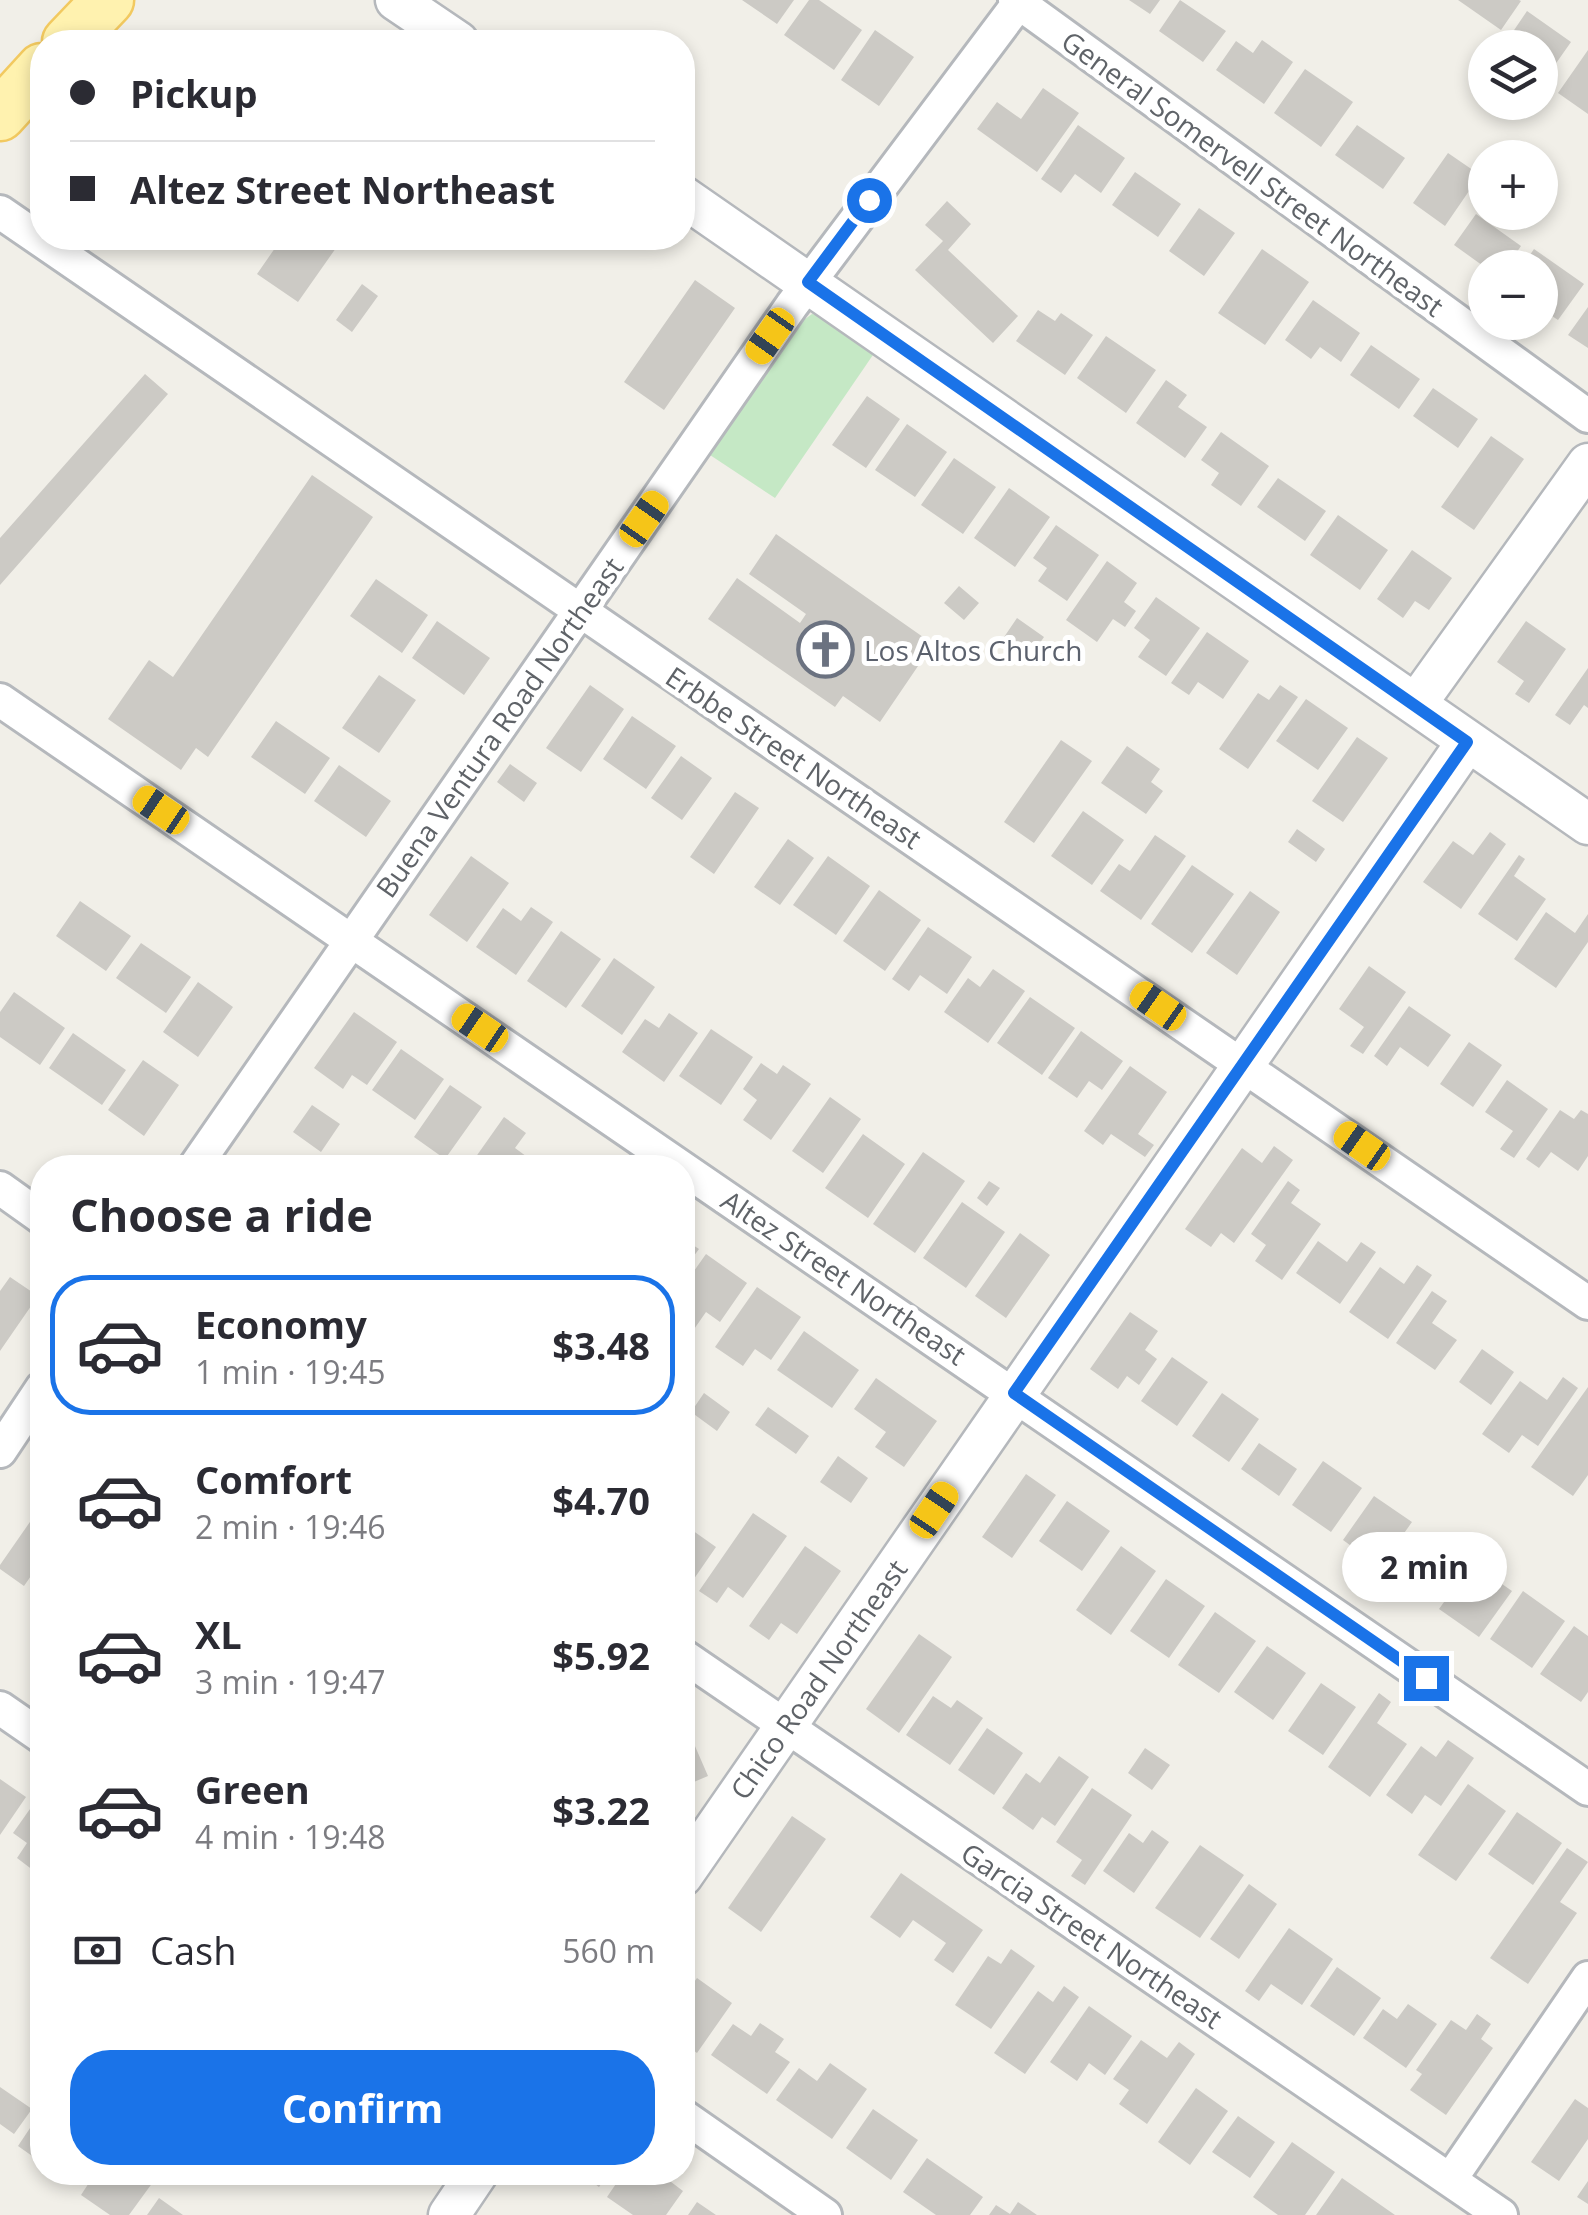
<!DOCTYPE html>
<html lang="en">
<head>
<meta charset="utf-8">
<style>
  body { margin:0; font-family:"Open Sans",sans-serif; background:#f7f7f7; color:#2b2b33; height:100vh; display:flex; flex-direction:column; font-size:38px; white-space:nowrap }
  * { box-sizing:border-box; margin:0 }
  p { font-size:32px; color:#7c7c81 }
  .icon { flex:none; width:55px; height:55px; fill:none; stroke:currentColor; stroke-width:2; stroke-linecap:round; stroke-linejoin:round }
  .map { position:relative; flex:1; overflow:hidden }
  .panel { position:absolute; left:30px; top:1155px; width:665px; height:1030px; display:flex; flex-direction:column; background:#fff; border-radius:40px; box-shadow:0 5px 15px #0003 }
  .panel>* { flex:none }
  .banner { position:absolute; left:30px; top:30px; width:665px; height:220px; border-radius:40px; box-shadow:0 5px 15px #0003; display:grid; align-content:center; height:220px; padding:0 40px; background:#fff }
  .tools { position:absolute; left:1468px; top:30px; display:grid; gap:20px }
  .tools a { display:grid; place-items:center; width:90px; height:90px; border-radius:50%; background:#fff; box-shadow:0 5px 15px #0003; font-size:50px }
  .end { position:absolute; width:45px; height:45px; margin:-22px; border:12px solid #1a73e8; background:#fff; box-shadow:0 0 0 5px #fff }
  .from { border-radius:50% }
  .bubble { position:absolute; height:70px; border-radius:35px; background:#fff; box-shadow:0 5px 15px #0003; font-size:32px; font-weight:700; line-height:70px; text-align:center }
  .car { position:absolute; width:30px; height:60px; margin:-30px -15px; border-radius:12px; box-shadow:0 0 8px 2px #0007; background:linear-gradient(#f5c518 24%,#345 0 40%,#f5c518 0 76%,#345 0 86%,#f5c518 0) }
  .banner b { display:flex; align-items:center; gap:35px; height:95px; font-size:38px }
  .banner b+b { border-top:2px solid #e1e1e2 }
  .banner i { width:25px; height:25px; background:#2b2b33 }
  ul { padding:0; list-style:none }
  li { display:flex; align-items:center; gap:30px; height:140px; margin:0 20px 15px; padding:0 20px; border:5px solid transparent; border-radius:40px }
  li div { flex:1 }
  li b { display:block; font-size:38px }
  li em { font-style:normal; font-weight:700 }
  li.on { border-color:#1a73e8 }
  li>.icon { width:90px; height:90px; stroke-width:1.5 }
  h2 { padding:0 40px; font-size:45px; line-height:120px }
  .pay { display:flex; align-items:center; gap:25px; height:110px; padding:0 40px; font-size:38px }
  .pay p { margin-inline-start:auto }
  .cta { display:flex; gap:20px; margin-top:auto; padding:20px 40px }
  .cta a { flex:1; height:115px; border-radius:40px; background:#1a73e8; color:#fff; font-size:40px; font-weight:700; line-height:115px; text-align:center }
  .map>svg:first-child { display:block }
</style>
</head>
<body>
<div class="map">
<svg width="1588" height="2215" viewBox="0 0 1588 2215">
  <rect width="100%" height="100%" fill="#f1efe8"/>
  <path fill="#c5e8c5" d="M812,314L822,316L875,352L775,498L710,455L801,322Z"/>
  <path fill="#cccac5" d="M742,0H794L777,24Z
    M809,0H819L862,30L834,70L784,35Z
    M1129,0H1160L1150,14Z
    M1180,0L1226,31L1203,62L1159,31Z
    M1458,0H1519L1521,1L1501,30Z
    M1527,11L1571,42L1552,69L1540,61V48H1521L1508,39Z
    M875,30L914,57L879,106L841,80Z
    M349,33L362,42H342Z
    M1262,40L1293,62L1264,104L1216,70L1236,41L1253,53Z
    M1588,50V114L1558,93Z
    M1305,69L1353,102L1321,147L1274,113Z
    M1043,88L1079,113L1037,172L977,129L997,102L1021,119Z
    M1078,125L1125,158L1101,193L1075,174L1061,193L1041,179Z
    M1357,125L1405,158L1383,189L1335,155Z
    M1448,153L1480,175L1445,226L1413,203Z
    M1135,172L1181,204L1158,237L1112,205Z
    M947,201L971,224L948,250L1018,316L993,343L915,270L943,241L925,225Z
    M1199,208L1235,233L1204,276L1169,251Z
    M1476,214L1521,246L1506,268H1486L1454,245Z
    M282,238H343L298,302L257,274Z
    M1262,249L1309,282L1265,345L1218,313Z
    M1534,249L1584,284L1558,320L1540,308V268H1521Z
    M695,280L735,308L664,410L624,382Z
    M362,284L378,296L352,332L336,320Z
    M1313,300L1360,333L1341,362L1320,347L1311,359L1285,340Z
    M1588,307V348L1568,335Z
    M1038,310L1055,321L1061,313L1093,335L1065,375L1016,341Z
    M1106,336L1156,370L1126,413L1077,378Z
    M1371,345L1420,379L1399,409L1350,375Z
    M145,374L168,394L0,585V538Z
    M1166,380L1187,395L1178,407L1207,427L1185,458L1136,423Z
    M1433,388L1478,419L1458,448L1413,416Z
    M867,396L900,419L866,468L832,445Z
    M907,424L947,452L915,497L875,470Z
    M1221,432L1269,466L1241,506L1211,485L1219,473L1201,460Z
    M1491,436L1524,459L1474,530L1441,507Z
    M954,458L996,487L963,534L921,505Z
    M312,475L373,517L208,757L196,748L181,770L108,719L149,660L173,677Z
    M1278,478L1326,511L1305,541L1257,507Z
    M1009,488L1050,517L1015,567L974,538Z
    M1338,515L1388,550L1360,590L1310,555Z
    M1056,525L1099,555L1067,601L1038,581L1047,568L1033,558Z
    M776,534L933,644L880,722L843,696L835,707L708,619L737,578L800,623L806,614L749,574Z
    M1412,550L1452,578L1429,610L1415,601L1403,618L1377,599Z
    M1107,561L1137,583L1124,602L1136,611L1125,627L1113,619L1097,642L1066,620Z
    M376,579L428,615L402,653L350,616Z
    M959,586L979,603L964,620L944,603Z
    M1156,597L1200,628L1166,676L1138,657L1150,640L1134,628Z
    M1017,618L1044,637L1027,662L1000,643Z
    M437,621L490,658L464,695L412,658Z
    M1526,621L1566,649L1529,703L1515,694L1524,681L1497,662Z
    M1207,632L1249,661L1223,699L1198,682L1189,695L1171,683Z
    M1588,668V708L1584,705L1570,725L1555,715Z
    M379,675L416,700L379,753L342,728Z
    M590,685L624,709L581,772L546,748Z
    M1280,685L1298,697L1248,769L1219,749L1258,693L1269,700Z
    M1306,699L1348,728L1318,770L1276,741Z
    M632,716L676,746L646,789L603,759Z
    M276,721L330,758L305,794L251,757Z
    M1357,737L1388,758L1343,822L1312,801Z
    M1061,740L1092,761L1034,843L1004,822Z
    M1127,746L1160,769L1151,782L1163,791L1146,814L1101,783Z
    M681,756L712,778L682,820L651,798Z
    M510,764L537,783L524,802L497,782Z
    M339,765L391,801L366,837L314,801Z
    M735,792L759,808L714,874L690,857Z
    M1083,811L1124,840L1092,885L1051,856Z
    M1297,829L1325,849L1316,862L1288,842Z
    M1490,832L1506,844L1461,909L1423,882L1453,841L1473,855Z
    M1155,835L1186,856L1141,920L1100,891L1119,864L1130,871Z
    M788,839L814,858L780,905L754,887Z
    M1519,855L1525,859L1514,876L1546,899L1517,941L1478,914Z
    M471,856L509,883L467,942L429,915Z
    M828,856L870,886L836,935L793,905Z
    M1192,865L1234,894L1192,953L1151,924Z
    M879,890L921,920L885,971L843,941Z
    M1250,891L1280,912L1237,975L1206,953Z
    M80,901L131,936L106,971L56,936Z
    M531,907L553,922L516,975L476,947L503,908L521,921Z
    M1546,912L1575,933L1588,914V942L1556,988L1514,959Z
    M928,927L972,957L947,994L920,975L909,991L892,979Z
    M561,931L601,959L566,1008L527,981Z
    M141,943L191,977L166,1013L116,978Z
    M614,958L655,987L622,1035L581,1006Z
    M1369,966L1406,992L1363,1054L1350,1046L1364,1027L1339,1009Z
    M993,969L1025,991L988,1043L944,1012L968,978L980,987Z
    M198,982L233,1007L198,1057L163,1032Z
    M14,992L65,1028L40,1065L0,1037V1012Z
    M1030,997L1075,1028L1042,1075L997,1043Z
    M1409,1006L1451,1035L1428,1067L1400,1047L1387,1066L1374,1056Z
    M354,1012L397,1042L367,1085L352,1075L343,1089L314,1068Z
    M669,1013L698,1033L664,1082L622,1052L645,1019L659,1028Z
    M711,1029L753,1057L721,1105L679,1076Z
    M1081,1031L1123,1061L1102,1090L1089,1081L1077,1098L1048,1078Z
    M73,1033L126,1070L102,1105L49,1068Z
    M1469,1042L1502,1065L1473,1107L1440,1084Z
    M401,1049L444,1079L415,1120L372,1090Z
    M143,1060L179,1085L144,1136L108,1110Z
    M761,1063L777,1074L783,1065L811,1084L771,1140L743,1120L757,1100L743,1089Z
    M1130,1066L1167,1092L1138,1134L1154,1145L1145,1157L1111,1134L1103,1145L1084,1131Z
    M1507,1080L1548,1109L1514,1158L1500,1149L1513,1131L1485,1112Z
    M450,1085L482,1107L445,1159L414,1137Z
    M830,1097L861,1119L823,1173L792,1151Z
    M312,1105L340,1124L321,1152L293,1132Z
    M1560,1110L1574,1119L1581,1110L1588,1114V1156L1578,1171L1551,1152L1539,1168L1526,1159Z
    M504,1117L526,1133L515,1148L534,1162L530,1168H468Z
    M863,1134L905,1164L868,1218L825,1188Z
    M1274,1146L1293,1160L1234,1243L1221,1233L1211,1247L1185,1229L1242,1148L1262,1163Z
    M923,1152L965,1181L915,1253L873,1224Z
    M989,1181L1000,1188L987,1206L977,1198Z
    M1288,1181L1300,1190L1291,1203L1321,1224L1282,1280L1255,1261L1266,1245L1251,1234Z
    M962,1202L1005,1232L966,1288L923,1258Z
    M1020,1233L1050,1255L1006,1318L975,1296Z
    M682,1238L699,1249L682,1272Z
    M1318,1241L1347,1262L1361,1242L1376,1252L1340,1304L1296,1273Z
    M706,1254L747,1283L720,1322L706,1312L690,1335L682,1330V1288Z
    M1417,1265L1432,1275L1388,1339L1349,1312L1380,1267L1404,1284Z
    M10,1277L38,1296L0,1351V1291Z
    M757,1287L801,1317L771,1360L755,1349L743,1366L715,1347Z
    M1432,1291L1447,1301L1432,1323L1457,1340L1435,1370L1396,1343Z
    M1130,1312L1158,1331L1145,1350L1157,1359L1139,1385L1127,1376L1118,1389L1090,1369Z
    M804,1331L859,1370L832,1408L777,1370Z
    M1482,1349L1514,1372L1491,1405L1459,1382Z
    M1172,1357L1208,1382L1177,1426L1141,1401Z
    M1563,1377L1578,1388L1538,1446L1522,1435L1509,1453L1482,1434L1520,1381L1547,1400Z
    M876,1378L937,1421L904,1467L875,1447L886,1432L854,1409Z
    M1588,1387V1475L1573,1496L1531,1467Z
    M704,1393L730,1412L717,1431L691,1412Z
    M1222,1393L1259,1419L1229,1462L1192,1436Z
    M768,1407L809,1436L796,1454L755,1425Z
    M1259,1443L1297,1469L1279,1496L1241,1469Z
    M838,1456L868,1478L851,1503L820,1482Z
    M1323,1461L1362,1488L1331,1532L1292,1505Z
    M1026,1474L1056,1495L1012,1558L982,1537Z
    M1374,1496L1412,1522L1380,1567L1343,1540Z
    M1067,1501L1110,1531L1082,1571L1039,1541Z
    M753,1513L787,1536L743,1598L728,1587L717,1603L699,1591Z
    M32,1519L42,1526V1560L24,1586L0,1569V1565Z
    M682,1523L716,1547L689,1586L682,1582Z
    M805,1546L841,1571L797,1634L781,1623L769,1640L749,1626Z
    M1121,1546L1156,1571L1111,1635L1076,1610Z
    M1407,1550L1425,1563L1434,1550L1455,1564L1428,1602L1390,1575Z
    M1472,1563L1512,1591L1479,1637L1439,1609Z
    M1166,1579L1205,1606L1169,1658L1130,1631Z
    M1523,1591L1565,1621L1532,1668L1490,1639Z
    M1215,1612L1256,1641L1219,1693L1178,1665Z
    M1574,1626L1588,1636V1692L1581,1702L1540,1674Z
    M919,1634L952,1657L899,1733L866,1709Z
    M1267,1646L1306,1673L1273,1720L1234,1692Z
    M1321,1683L1356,1707L1323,1755L1288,1731Z
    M1379,1693L1391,1702L1377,1723L1407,1744L1370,1797L1328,1767Z
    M933,1696L951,1708L957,1700L983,1718L950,1765L906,1735Z
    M987,1728L1023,1753L994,1795L958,1770Z
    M688,1730L708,1776L682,1787V1733Z
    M1448,1740L1474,1758L1441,1806L1425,1795L1412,1814L1386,1795L1421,1746L1436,1757Z
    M1145,1748L1170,1765L1152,1790L1128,1773Z
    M1059,1756L1089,1777L1055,1826L1042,1817L1033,1830L1002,1808L1026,1773L1040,1783Z
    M0,1779L26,1797L0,1835Z
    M1468,1784L1506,1811L1456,1881L1418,1855Z
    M1092,1788L1132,1815L1085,1885L1071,1876L1082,1860L1056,1842Z
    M35,1802L42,1808V1877L17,1858L27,1843L13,1833Z
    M1517,1812L1562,1843L1533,1885L1488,1854Z
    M792,1816L826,1839L761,1932L728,1908Z
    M1152,1830L1169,1842L1134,1893L1103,1871L1129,1833L1143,1843Z
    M1200,1845L1244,1875L1200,1938L1155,1908Z
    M1567,1848L1588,1862L1560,1902L1577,1913L1528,1984L1490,1958Z
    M901,1873L983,1930L953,1973L934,1960L946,1943L913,1920L900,1938L870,1917Z
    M1249,1884L1277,1904L1239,1959L1210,1939Z
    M1289,1928L1333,1959L1302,2005L1271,1984L1259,2001L1245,1991Z
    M1011,1949L1035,1966L991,2029L955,2005L988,1956L1001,1964Z
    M1337,1967L1381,1998L1354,2036L1310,2006Z
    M697,1978L732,2003L697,2053L682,2042V1991L686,1993Z
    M1064,1986L1079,1997L1025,2074L994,2053L1038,1991L1053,2002Z
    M1408,2004L1437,2024L1406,2068L1363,2038L1383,2009L1397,2019Z
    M1089,2006L1132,2036L1105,2075L1089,2063L1077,2081L1050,2062Z
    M1477,2014L1491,2024L1481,2039L1493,2048L1446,2115L1410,2090L1422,2074L1416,2070L1451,2020L1466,2030Z
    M760,2023L784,2039L775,2052L790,2062L767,2094L711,2055L733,2024L751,2036Z
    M1141,2040L1167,2058L1179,2042L1195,2054L1147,2124L1119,2104L1129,2090L1113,2079Z
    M830,2063L867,2089L832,2139L776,2100L799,2068L817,2081Z
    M0,2087L32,2109L14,2134L0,2124Z
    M1196,2088L1228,2111L1190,2165L1158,2142Z
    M1575,2099L1588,2108V2139L1559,2181L1531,2162Z
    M873,2109L918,2140L891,2180L846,2148Z
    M42,2110V2163L18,2146Z
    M1238,2116L1275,2142L1250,2178L1212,2152Z
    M1292,2142L1335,2172L1305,2215H1278L1253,2197Z
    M927,2158L983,2197L970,2215H936L903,2192Z
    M56,2172H77L70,2182Z
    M96,2172H139L153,2182L129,2215H110L81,2195Z
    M400,2172H425L417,2184Z
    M579,2172H609L599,2187Z
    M624,2172H658L683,2191L666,2215H633L607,2197Z
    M1342,2178L1395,2215H1316Z
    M1588,2181V2204L1577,2197Z
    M159,2198L183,2215H147Z
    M697,2202L716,2215H688Z
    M1018,2202L1037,2215H989L996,2205L1010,2214Z"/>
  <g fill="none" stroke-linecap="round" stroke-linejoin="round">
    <defs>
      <path id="minor" d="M1015,0L1588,416
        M0,212L1588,1303
        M0,700L1588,1789
        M194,1168L792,305L1021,0
        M0,1188L42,1218
        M0,1451L42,1388
        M682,1655L1501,2215
        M0,1708L42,1737
        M682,2115L825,2215
        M1450,2180L1588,1978"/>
      <path id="tertiary" d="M396,0L458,42
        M682,196L1588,824
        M1416,704L1588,464
        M682,1876L1467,742
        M449,2215L478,2172"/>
      <path id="primary" d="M68,42L108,0
        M0,115L42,69"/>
    </defs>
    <use href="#minor" stroke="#b5b8bc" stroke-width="38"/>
    <use href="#tertiary" stroke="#b5b8bc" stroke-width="45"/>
    <use href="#primary" stroke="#f2c960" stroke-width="55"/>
    <use href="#minor" stroke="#fff" stroke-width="32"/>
    <use href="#tertiary" stroke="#fff" stroke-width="40"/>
    <use href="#primary" stroke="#fff2af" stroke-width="50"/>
  </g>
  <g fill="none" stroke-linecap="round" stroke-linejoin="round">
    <path stroke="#1a73e8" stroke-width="12" d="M869,200L808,282L1467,742L1014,1393L1426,1678"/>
  </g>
  <defs>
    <symbol id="church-ring" viewBox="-11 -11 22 22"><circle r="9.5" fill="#fff" stroke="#6b7280" stroke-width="1.5"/><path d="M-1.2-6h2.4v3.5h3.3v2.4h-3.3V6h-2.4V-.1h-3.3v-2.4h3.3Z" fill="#6b7280"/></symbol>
  </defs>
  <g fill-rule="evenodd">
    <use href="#church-ring" x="794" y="618" width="63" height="63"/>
  </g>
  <g text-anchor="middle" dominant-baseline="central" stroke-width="10" stroke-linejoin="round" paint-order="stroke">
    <g font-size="28" fill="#5f6368" stroke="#fff">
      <text transform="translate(1253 173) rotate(36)">General Somervell Street Northeast</text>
      <text transform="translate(499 727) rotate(-55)">Buena Ventura Road Northeast</text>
      <text transform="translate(794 757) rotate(34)">Erbbe Street Northeast</text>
      <text transform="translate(844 1277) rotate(34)">Altez Street Northeast</text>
      <text transform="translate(818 1679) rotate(-55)">Chico Road Northeast</text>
      <text transform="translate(1092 1935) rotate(34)">Garcia Street Northeast</text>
    </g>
    <g font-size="28" fill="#5b616d" stroke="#fff" text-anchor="start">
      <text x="864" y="650">Los Altos Church</text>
    </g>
  </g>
</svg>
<div class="tools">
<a><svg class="icon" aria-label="layers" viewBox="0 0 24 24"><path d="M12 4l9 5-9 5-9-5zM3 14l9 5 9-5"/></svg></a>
<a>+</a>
<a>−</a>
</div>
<i class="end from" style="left:869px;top:200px"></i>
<i class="end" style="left:1426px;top:1678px"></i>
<div class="bubble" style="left:1342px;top:1532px;width:165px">2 min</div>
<i class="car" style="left:770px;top:336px;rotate:215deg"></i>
<i class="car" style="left:644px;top:519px;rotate:35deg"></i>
<i class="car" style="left:161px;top:810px;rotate:304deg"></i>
<i class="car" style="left:1158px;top:1006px;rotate:305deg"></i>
<i class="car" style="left:480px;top:1028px;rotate:304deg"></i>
<i class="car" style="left:1362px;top:1146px;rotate:305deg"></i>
<i class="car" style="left:934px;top:1510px;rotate:34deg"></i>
<div class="banner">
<b><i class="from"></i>Pickup</b>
<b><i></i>Altez Street Northeast</b>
</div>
<section class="panel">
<h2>Choose a ride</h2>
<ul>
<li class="on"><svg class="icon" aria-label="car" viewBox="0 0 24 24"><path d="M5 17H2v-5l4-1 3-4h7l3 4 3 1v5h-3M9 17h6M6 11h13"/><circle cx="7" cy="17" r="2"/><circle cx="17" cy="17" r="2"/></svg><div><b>Economy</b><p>1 min · 19:45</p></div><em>$3.48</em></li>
<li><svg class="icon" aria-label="car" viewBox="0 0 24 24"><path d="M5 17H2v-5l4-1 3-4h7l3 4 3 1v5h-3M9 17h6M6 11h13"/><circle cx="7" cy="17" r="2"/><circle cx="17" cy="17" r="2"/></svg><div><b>Comfort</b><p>2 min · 19:46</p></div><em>$4.70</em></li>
<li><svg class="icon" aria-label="car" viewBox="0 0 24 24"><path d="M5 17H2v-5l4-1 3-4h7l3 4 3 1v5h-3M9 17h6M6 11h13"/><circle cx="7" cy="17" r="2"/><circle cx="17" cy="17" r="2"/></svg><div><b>XL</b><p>3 min · 19:47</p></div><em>$5.92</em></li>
<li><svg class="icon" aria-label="car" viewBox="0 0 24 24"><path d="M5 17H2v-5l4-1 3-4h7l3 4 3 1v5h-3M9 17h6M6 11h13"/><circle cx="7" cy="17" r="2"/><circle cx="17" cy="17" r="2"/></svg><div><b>Green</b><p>4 min · 19:48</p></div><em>$3.22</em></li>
</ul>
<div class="pay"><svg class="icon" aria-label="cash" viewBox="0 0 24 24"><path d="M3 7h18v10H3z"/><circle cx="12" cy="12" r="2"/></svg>Cash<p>560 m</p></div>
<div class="cta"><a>Confirm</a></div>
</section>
</div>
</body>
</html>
